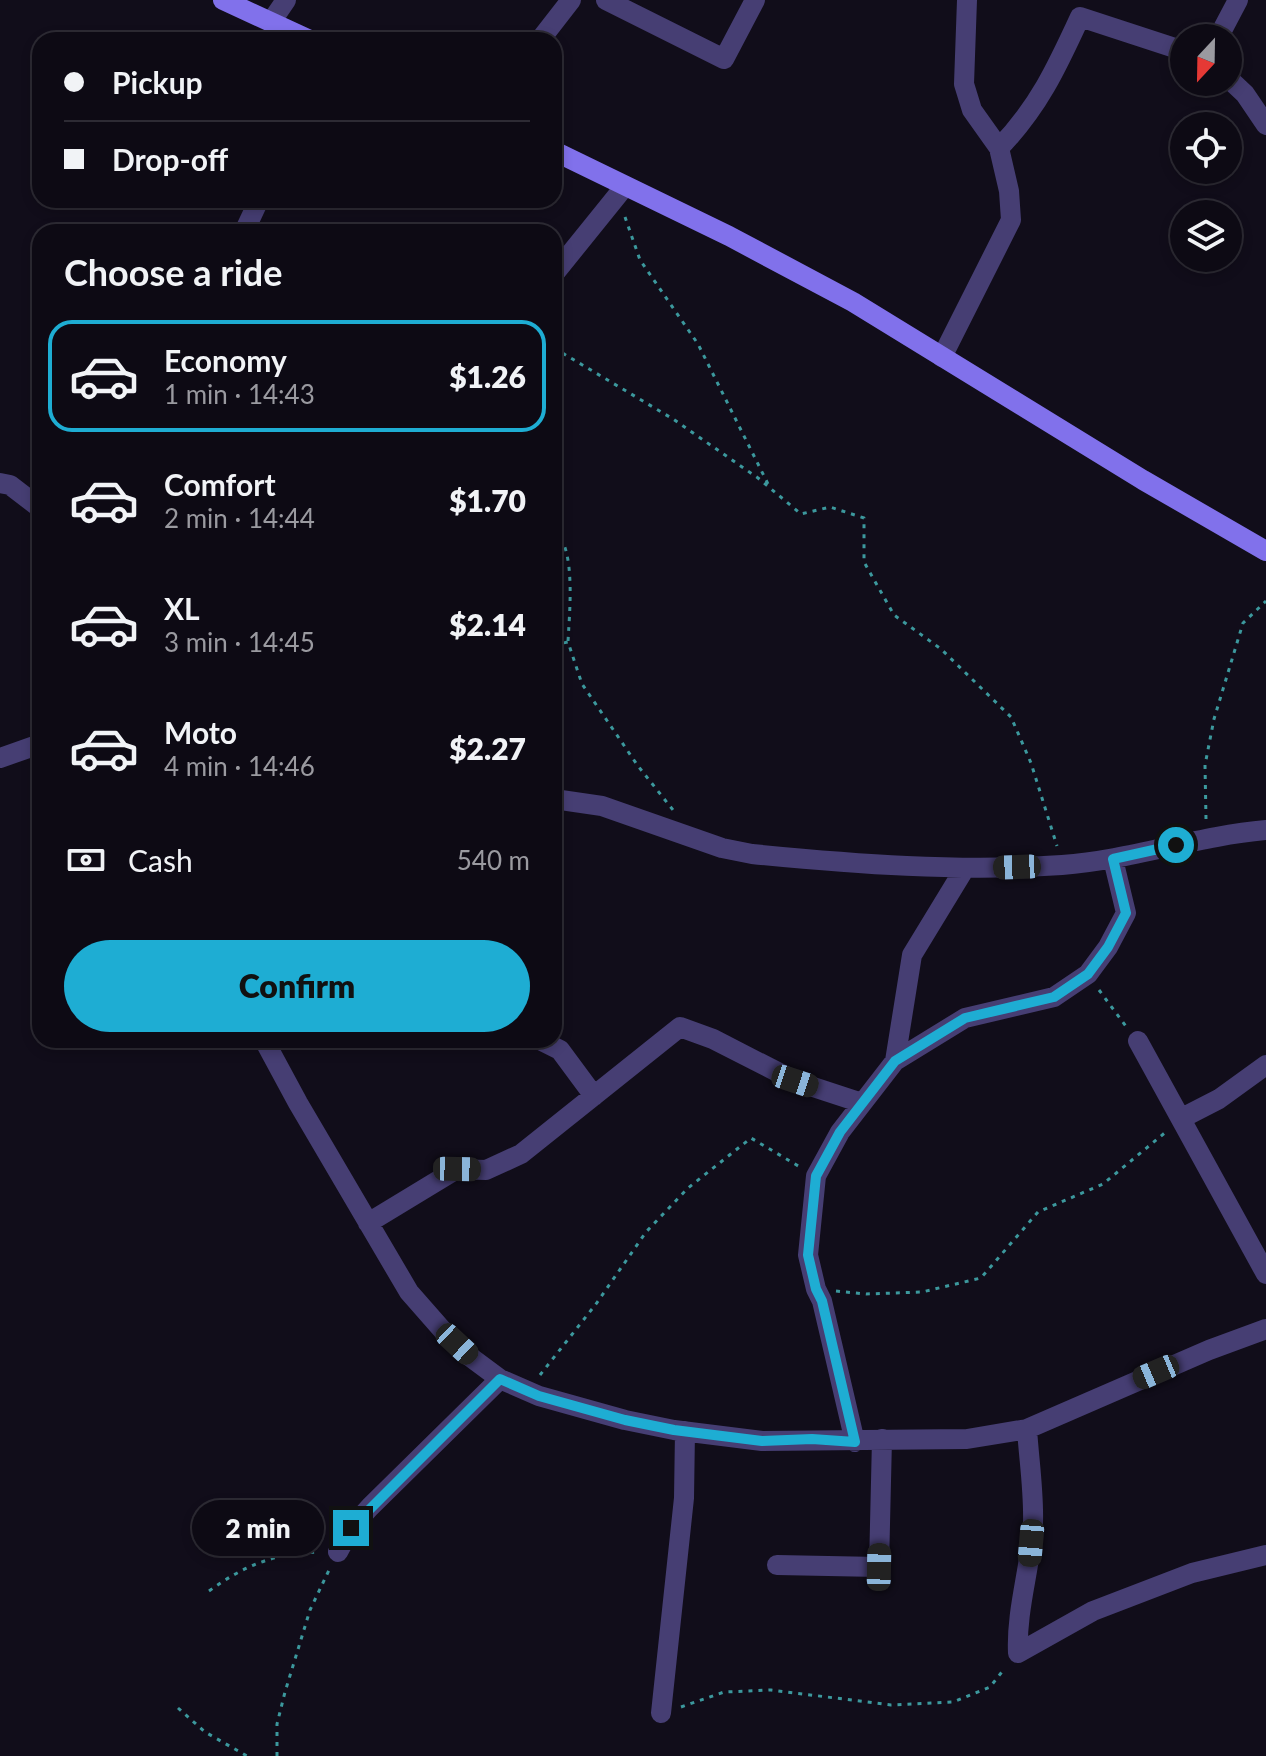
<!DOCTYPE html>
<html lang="en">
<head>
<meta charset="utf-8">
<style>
  body { margin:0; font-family:Lato,sans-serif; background:#1b1822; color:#f1f3f6; height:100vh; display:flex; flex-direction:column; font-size:30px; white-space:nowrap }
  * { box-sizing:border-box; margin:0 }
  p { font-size:26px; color:#9a9aa0 }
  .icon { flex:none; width:44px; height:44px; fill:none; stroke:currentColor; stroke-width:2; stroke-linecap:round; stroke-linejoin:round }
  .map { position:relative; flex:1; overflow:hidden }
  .sheet { position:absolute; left:32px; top:224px; width:530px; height:824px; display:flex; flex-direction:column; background:#0d0a14; border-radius:24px; box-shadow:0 4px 12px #0003,0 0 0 2px #2d2b34 }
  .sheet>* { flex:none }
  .banner { position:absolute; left:32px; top:32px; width:530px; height:176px; border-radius:24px; box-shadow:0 4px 12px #0003,0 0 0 2px #2d2b34; display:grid; align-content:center; height:176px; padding:0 32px; background:#0d0a14 }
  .needle { width:52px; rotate:202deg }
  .buttons { position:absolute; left:1170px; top:24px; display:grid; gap:16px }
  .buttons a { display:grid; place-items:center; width:72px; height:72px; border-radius:50%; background:#0d0a14; box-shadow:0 4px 12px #0003,0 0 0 2px #2d2b34; font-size:40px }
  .end { position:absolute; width:36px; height:36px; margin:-18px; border:10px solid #1eadd3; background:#111; box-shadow:0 0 0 4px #111 }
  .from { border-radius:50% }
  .bubble { position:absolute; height:56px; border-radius:28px; background:#0d0a14; box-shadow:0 4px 12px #0003,0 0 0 2px #2d2b34; font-size:26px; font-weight:800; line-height:56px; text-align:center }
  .car { position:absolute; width:24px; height:48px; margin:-24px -12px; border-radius:10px; box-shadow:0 0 6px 2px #0007; background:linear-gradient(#222 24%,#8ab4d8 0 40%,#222 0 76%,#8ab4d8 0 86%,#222 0) }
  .banner b { display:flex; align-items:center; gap:28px; height:76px; font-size:30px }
  .banner b+b { border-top:2px solid #2d2b34 }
  .banner i { width:20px; height:20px; background:#f1f3f6 }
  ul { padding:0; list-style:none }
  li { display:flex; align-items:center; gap:24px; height:112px; margin:0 16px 12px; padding:0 16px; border:4px solid transparent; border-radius:24px }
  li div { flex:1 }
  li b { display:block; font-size:30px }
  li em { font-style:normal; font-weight:800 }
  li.active { border-color:#1eadd3 }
  li>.icon { width:72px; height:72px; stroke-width:1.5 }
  h2 { padding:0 32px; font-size:36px; line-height:96px }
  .pay { display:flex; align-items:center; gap:20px; height:88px; padding:0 32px; font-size:30px }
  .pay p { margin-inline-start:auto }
  .button { display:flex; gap:16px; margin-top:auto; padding:16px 32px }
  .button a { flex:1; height:92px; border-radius:48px; background:#1eadd3; color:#111; font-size:32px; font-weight:800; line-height:92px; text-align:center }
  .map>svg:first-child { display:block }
</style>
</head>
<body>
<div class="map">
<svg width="1266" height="1756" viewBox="0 0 1266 1756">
  <rect width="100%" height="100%" fill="#110d1a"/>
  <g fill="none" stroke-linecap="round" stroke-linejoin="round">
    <path stroke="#3c989d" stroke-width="3" stroke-dasharray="4 6" stroke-linecap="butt" d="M625,217L640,260L698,344L768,484
      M554,348L673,419L758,478L801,514L830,507L864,518V562L894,615L941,649L1011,717L1031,763L1057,846
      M554,531C577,546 569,617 568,642
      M554,645L568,642L582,684L638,766L673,810
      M1206,819L1205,765L1214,719L1243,623L1266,601
      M1099,990L1128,1029
      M836,1291L866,1294L922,1292L981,1278L1038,1212L1103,1184L1167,1131
      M540,1375L596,1304L646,1232L688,1188L751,1138L800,1167
      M209,1591C245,1565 275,1553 320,1552
      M681,1707L724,1692L771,1690L891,1705L953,1702L990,1687L1005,1668
      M178,1708L205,1732L247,1756
      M277,1756V1724L285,1692L310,1610L330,1568"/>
    <path stroke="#463e73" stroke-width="20" d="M606,0L724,59L755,0
      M271,22L286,0
      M1218,38L1238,0
      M540,40L571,0
      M1228,78L1245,94L1266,125
      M999,148C1038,108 1057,67 1080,17L1184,51
      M244,232L259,200
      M554,274L625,186
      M942,357L1011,220L1009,191L999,148L972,110L964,84L967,0
      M0,483L10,485L40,508
      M0,758L40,744
      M554,799L602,806L722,848L752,854C854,864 959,872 1062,865C1131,860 1197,836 1266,830
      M264,1040L298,1103L409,1292L445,1333L469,1356L500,1379L539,1396L625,1420L674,1430L762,1441L967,1439L1027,1429L1209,1350L1266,1329
      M540,1040L560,1050L594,1096
      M1138,1041L1266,1274
      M895,1061L912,955L965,868
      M1182,1118L1219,1099L1266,1065
      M368,1223L457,1169L486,1170L521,1154L680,1027L713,1039L795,1081L862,1103
      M1027,1429C1029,1460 1034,1492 1033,1523C1031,1567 1016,1609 1018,1653L1093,1611L1192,1573L1266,1555
      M855,1442L822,1301L816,1289L808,1255L816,1176L840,1132L895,1061L965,1018L1054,997L1088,974L1108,947L1126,913L1113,859
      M338,1552L351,1528L370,1507L500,1379
      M777,1565L879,1567L882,1439
      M661,1713L684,1498L685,1431"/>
    <path stroke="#8171eb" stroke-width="20" d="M223,0L310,40
      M554,151L729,236L853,302L1143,480L1266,551"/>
  </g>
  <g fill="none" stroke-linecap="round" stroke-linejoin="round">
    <path stroke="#1eadd3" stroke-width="10" d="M351,1528L500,1379L539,1396L625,1420L674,1430L762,1441L812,1439L855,1442L822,1301L816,1289L808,1255L816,1176L840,1132L895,1061L965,1018L1054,997L1088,974L1108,947L1126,913L1113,859L1176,845"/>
  </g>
</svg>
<div class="buttons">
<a><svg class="needle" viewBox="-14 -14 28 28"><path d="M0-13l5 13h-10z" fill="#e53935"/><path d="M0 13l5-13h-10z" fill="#9a9aa0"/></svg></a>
<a><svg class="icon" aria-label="locate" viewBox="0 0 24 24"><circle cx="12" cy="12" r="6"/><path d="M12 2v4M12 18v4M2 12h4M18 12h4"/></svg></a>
<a><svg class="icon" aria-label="layers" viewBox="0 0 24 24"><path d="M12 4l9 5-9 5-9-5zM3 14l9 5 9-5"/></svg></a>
</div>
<i class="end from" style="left:1176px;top:845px"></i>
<i class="end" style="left:351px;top:1528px"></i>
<div class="bubble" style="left:192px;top:1500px;width:132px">2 min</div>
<i class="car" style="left:1017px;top:867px;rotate:268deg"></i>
<i class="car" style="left:795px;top:1081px;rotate:108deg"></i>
<i class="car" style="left:457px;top:1169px;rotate:91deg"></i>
<i class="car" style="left:457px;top:1344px;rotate:133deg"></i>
<i class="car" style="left:1156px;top:1372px;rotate:247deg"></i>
<i class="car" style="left:1031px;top:1543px;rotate:185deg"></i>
<i class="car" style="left:879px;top:1567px;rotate:1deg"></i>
<div class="banner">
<b><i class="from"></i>Pickup</b>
<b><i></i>Drop-off</b>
</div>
<section class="sheet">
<h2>Choose a ride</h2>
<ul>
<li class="active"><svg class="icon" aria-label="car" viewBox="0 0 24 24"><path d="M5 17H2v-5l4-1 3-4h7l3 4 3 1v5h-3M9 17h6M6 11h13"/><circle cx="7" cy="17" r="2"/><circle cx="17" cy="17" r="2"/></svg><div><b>Economy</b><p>1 min · 14:43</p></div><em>$1.26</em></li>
<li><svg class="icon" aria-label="car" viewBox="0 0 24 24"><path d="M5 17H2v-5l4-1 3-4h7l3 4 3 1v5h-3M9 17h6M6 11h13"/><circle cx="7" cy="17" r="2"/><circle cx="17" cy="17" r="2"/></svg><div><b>Comfort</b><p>2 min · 14:44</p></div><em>$1.70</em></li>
<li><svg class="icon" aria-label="car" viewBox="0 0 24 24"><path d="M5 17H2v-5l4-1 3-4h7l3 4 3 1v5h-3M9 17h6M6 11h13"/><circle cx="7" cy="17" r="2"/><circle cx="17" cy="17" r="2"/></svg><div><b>XL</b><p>3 min · 14:45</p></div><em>$2.14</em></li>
<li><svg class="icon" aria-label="car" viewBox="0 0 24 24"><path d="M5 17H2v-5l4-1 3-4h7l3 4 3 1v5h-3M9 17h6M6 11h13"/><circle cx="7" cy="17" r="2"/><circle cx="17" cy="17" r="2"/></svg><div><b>Moto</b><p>4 min · 14:46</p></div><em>$2.27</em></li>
</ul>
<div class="pay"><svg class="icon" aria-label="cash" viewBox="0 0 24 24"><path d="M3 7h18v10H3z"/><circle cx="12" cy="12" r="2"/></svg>Cash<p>540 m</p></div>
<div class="button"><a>Confirm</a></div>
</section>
</div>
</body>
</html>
